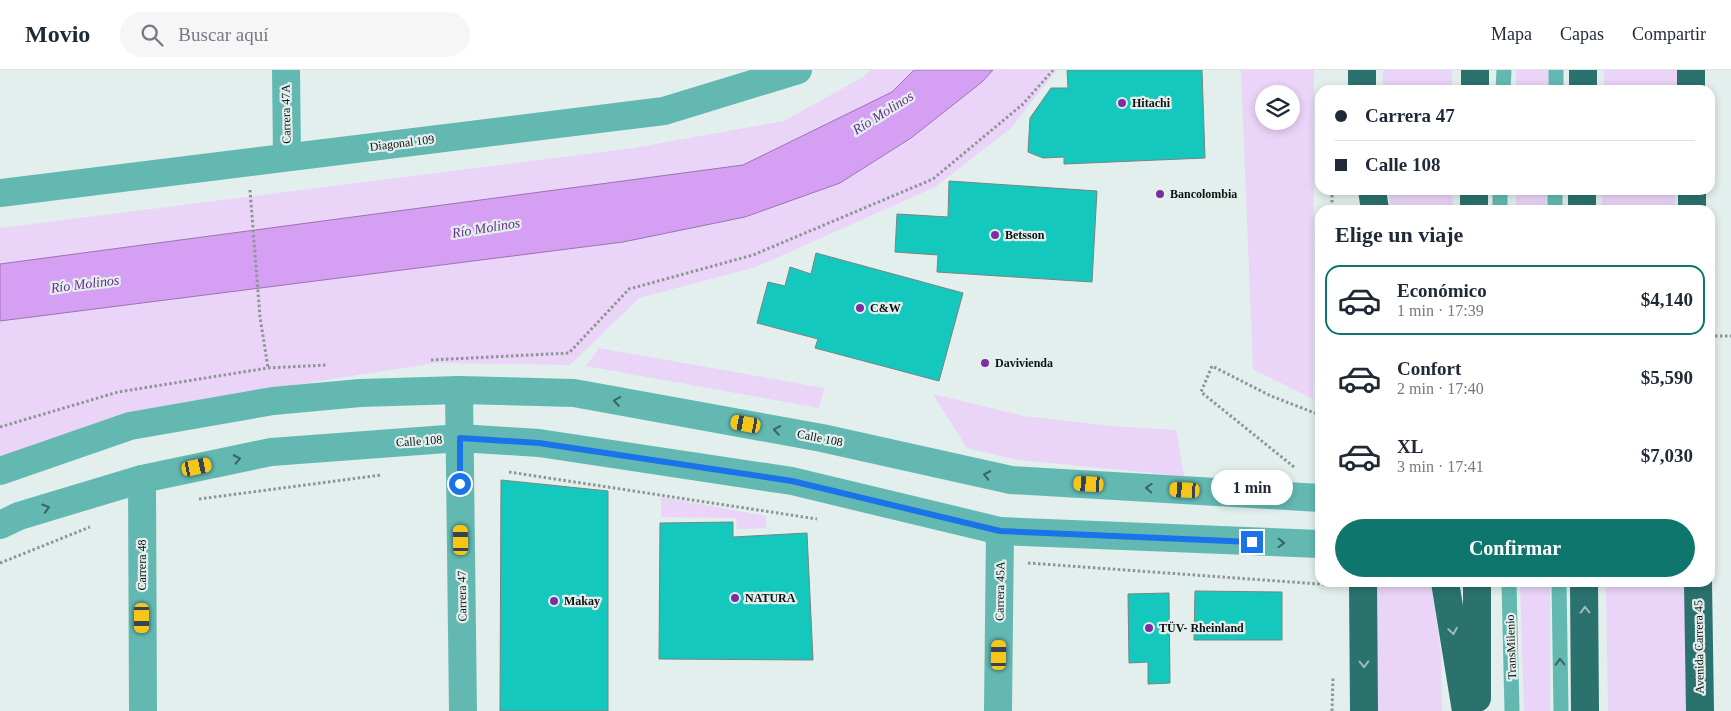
<!DOCTYPE html>
<html lang="es">
<head>
<meta charset="utf-8">
<style>
  body { margin:0; font-family:"Times New Roman",serif; background:#f6f6f7; color:#1f2937; height:100vh; display:flex; flex-direction:column; font-size:19px; white-space:nowrap }
  * { box-sizing:border-box; margin:0 }
  p { font-size:16px; color:#747a83 }
  .icon { flex:none; width:28px; height:28px; fill:none; stroke:currentColor; stroke-width:2; stroke-linecap:round; stroke-linejoin:round }
  .map { position:relative; flex:1; overflow:hidden }
  .panel { position:absolute; left:1315px; top:135px; width:400px; height:382px; display:flex; flex-direction:column; background:#fff; border-radius:15px; box-shadow:0 2px 8px #0003 }
  .panel>* { flex:none }
  .hud { position:absolute; left:1315px; top:15px; width:400px; height:110px; border-radius:15px; box-shadow:0 2px 8px #0003; display:grid; align-content:center; height:110px; padding:0 20px; background:#fff }
  .fabs { position:absolute; left:1255px; top:15px; display:grid; gap:10px }
  .fabs a { display:grid; place-items:center; width:45px; height:45px; border-radius:50%; background:#fff; box-shadow:0 2px 8px #0003; font-size:25px }
  .end { position:absolute; width:22px; height:22px; margin:-11px; border:6px solid #1a73e8; background:#fff; box-shadow:0 0 0 2px #fff }
  .from { border-radius:50% }
  .bubble { position:absolute; height:35px; border-radius:18px; background:#fff; box-shadow:0 2px 8px #0003; font-size:16px; font-weight:700; line-height:35px; text-align:center }
  .car { position:absolute; width:15px; height:30px; margin:-15px -8px; border-radius:6px; box-shadow:0 0 4px 1px #0007; background:linear-gradient(#f5c518 24%,#345 0 40%,#f5c518 0 76%,#345 0 86%,#f5c518 0) }
  .hud b { display:flex; align-items:center; gap:18px; height:48px; font-size:19px }
  .hud b+b { border-top:1px solid #e0e1e3 }
  .hud i { width:12px; height:12px; background:#1f2937 }
  ul { padding:0; list-style:none }
  li { display:flex; align-items:center; gap:15px; height:70px; margin:0 10px 8px; padding:0 10px; border:2px solid transparent; border-radius:15px }
  li div { flex:1 }
  li b { display:block; font-size:19px }
  li em { font-style:normal; font-weight:700 }
  li.active { border-color:#0f766e }
  li>.icon { width:45px; height:45px; stroke-width:1.5 }
  h2 { padding:0 20px; font-size:22px; line-height:60px }
  .cta { display:flex; gap:10px; margin-top:auto; padding:10px 20px }
  .cta a { flex:1; height:58px; border-radius:30px; background:#0f766e; color:#fff; font-size:20px; font-weight:700; line-height:58px; text-align:center }
  header { display:flex; align-items:center; gap:30px; box-sizing:border-box; height:70px; padding:0 25px; background:#fff; border-bottom:1px solid #e0e1e3 }
  header strong { font-size:24px }
  nav { display:flex; gap:28px; margin-inline-start:auto; font-size:18px }
  .search { width:350px; height:45px; background:#f6f6f7; display:flex; align-items:center; gap:12px; box-sizing:border-box; padding:0 18px; border-radius:28px; color:#747a83; font-size:19px }
  .map>svg:first-child { display:block }
</style>
</head>
<body>
<header>
<strong>Movio</strong>
<div class="search"><svg class="icon" aria-label="search" viewBox="0 0 24 24"><circle cx="10" cy="10" r="6"/><path d="M15 15l6 6"/></svg>Buscar aquí</div>
<nav><a>Mapa</a><a>Capas</a><a>Compartir</a></nav>
</header>
<div class="map">
<svg width="1731" height="641" viewBox="0 0 1731 641">
  <rect width="100%" height="100%" fill="#e2efed"/>
  <path fill="#ead4f8" fill-rule="evenodd" d="M871,0H1057L1010,59L935,117L756,197L639,228L570,295L435,293L243,323L0,392V158L634,78L784,51L863,7Z
    M1241,0H1314L1313,329L1253,299ZM1264,24H1291V51H1264Z
    M1383,0H1452V20H1383Z
    M1516,0H1549V20H1516Z
    M1604,0H1678L1677,20H1604Z
    M1389,120H1452L1453,140H1391Z
    M1516,120H1546V140H1516Z
    M1602,120H1675V140H1602Z
    M599,278L824,318L819,338L586,296Z
    M933,324L1024,346L1110,356L1176,360L1184,406L1018,390L967,378Z
    M661,427L766,446V458L737,459L736,448L661,447Z
    M1375,513H1431L1441,584L1442,641H1376Z
    M1520,513H1550V641H1524Z
    M1606,513H1686L1688,641H1608Z"/>
  <path fill="#d5a0f3" stroke="#9975af" d="M914,0H993L982,12L911,68L840,113L745,147L623,172L0,251V194L743,95L892,22Z"/>
  <path fill="#15c8be" stroke="#788482" d="M1067,0H1202L1205,88L1064,94V87L1043,88L1028,82L1030,48L1051,18H1068Z
    M949,111L1097,121L1092,212L937,202L938,185L895,182L897,144L948,147Z
    M816,183L963,223L939,311L815,278L818,269L757,253L768,212L785,216L790,197L811,204Z
    M501,410L608,421V641H500Z
    M733,452V467L807,463L813,590L659,589L660,453Z
    M1195,521L1282,522V570H1194Z
    M1169,523L1170,613L1148,614V592L1129,593L1128,524Z"/>
  <g fill="none" stroke-linecap="round" stroke-linejoin="round">
    <path stroke="#8c9694" stroke-width="3" stroke-dasharray="2.5 2.5" stroke-linecap="butt" d="M250,120L260,247L268,298
      M1332,120V140
      M1710,266H1731
      M431,290L569,283L629,219L753,185L933,109L1023,34L1053,0
      M0,357L118,322L268,298L327,295
      M1294,397L1201,322L1212,296L1271,326L1320,345
      M509,402L817,449
      M199,429L381,405
      M0,493L90,457
      M1028,493L1333,515
      M1332,641L1333,606"/>
    <path stroke="#63b9b2" stroke-width="15" d="M1503,20L1504,0
      M1556,20V0
      M1500,140V120
      M1555,140V120
      M1509,512L1512,641
      M1559,512L1561,641"/>
    <path stroke="#63b9b2" stroke-width="28" d="M286,0L287,87
      M0,123L664,41L798,0
      M459,320L463,641
      M142,409L143,641
      M998,641L1000,461"/>
    <path stroke="#63b9b2" stroke-width="28" d="M0,401L130,356L273,331L360,323L459,320L574,323L822,368L1011,410L1320,428
      M0,455L19,446L142,409L271,382L460,368L539,373L792,411L1000,461L1320,474"/>
    <path stroke="#2b726e" stroke-width="28" d="M1691,0V20
      M1362,20V0
      M1475,20V0
      M1583,20V0
      M1372,120L1375,140
      M1692,120V140
      M1474,140V120
      M1582,140V120
      M1363,512L1364,641
      M1445,512L1466,641
      M1584,512L1585,641
      M1698,512L1700,641
      M1477,628V512"/>
  </g>
  <defs><path id="oneway-chevron" d="M-2-3.5L2.5 0L-2 3.5" fill="none" stroke-width="1.6" stroke-linecap="round" stroke-linejoin="round" transform="scale(1.25)"/></defs>
  <g stroke="#386662">
    <use href="#oneway-chevron" transform="translate(617 331) rotate(-170)"/>
    <use href="#oneway-chevron" transform="translate(777 360) rotate(-170)"/>
    <use href="#oneway-chevron" transform="translate(237 389) rotate(-12)"/>
    <use href="#oneway-chevron" transform="translate(987 405) rotate(-168)"/>
    <use href="#oneway-chevron" transform="translate(1149 418) rotate(-177)"/>
    <use href="#oneway-chevron" transform="translate(46 438) rotate(-17)"/>
    <use href="#oneway-chevron" transform="translate(1281 473) rotate(2)"/>
    <use href="#oneway-chevron" transform="translate(1560 592) rotate(-91)"/>
  </g>
  <g stroke="#99bdba">
    <use href="#oneway-chevron" transform="translate(1585 540) rotate(-91)"/>
    <use href="#oneway-chevron" transform="translate(1453 561) rotate(81)"/>
    <use href="#oneway-chevron" transform="translate(1364 594) rotate(89)"/>
  </g>
  <g fill="none" stroke-linecap="round" stroke-linejoin="round">
    <path stroke="#1a73e8" stroke-width="6" d="M460,414V368L539,373L792,411L1000,461L1252,472"/>
  </g>
  <g fill="#7b2e9f" stroke="#e2efed" stroke-width="2">
    <circle cx="1122" cy="33" r="5"/>
    <circle cx="1160" cy="124" r="5"/>
    <circle cx="995" cy="165" r="5"/>
    <circle cx="860" cy="238" r="5"/>
    <circle cx="985" cy="293" r="5"/>
    <circle cx="735" cy="528" r="5"/>
    <circle cx="554" cy="531" r="5"/>
    <circle cx="1149" cy="558" r="5"/>
  </g>
  <g text-anchor="middle" dominant-baseline="central" stroke-width="4.5" stroke-linejoin="round" paint-order="stroke">
    <g font-size="12" font-weight="bold" fill="#0d1211" stroke="#e2efed" text-anchor="start">
      <text x="1132" y="33">Hitachi</text>
      <text x="1170" y="124">Bancolombia</text>
      <text x="1005" y="165">Betsson</text>
      <text x="870" y="238">C&amp;W</text>
      <text x="995" y="293">Davivienda</text>
      <text x="745" y="528">NATURA</text>
      <text x="564" y="531">Makay</text>
      <text x="1159" y="558">TÜV- Rheinland</text>
    </g>
    <g font-size="12" fill="#0d1211" stroke="#e2efed">
      <text transform="translate(286 44) rotate(-91)">Carrera 47A</text>
      <text transform="translate(402 73) rotate(-7)">Diagonal 109</text>
      <text transform="translate(820 368) rotate(11)">Calle 108</text>
      <text transform="translate(419 371) rotate(-4)">Calle 108</text>
      <text transform="translate(142 495) rotate(-90)">Carrera 48</text>
      <text transform="translate(1000 521) rotate(-89)">Carrera 45A</text>
      <text transform="translate(462 526) rotate(-91)">Carrera 47</text>
      <text transform="translate(1511 577) rotate(-92)">TransMilenio</text>
      <text transform="translate(1699 577) rotate(-91)">Avenida Carrera 45</text>
    </g>
    <g font-size="14" font-style="italic" fill="#6c2b8b" stroke="#e2efed">
      <text transform="translate(883 43) rotate(-32)">Río Molinos</text>
      <text transform="translate(486 158) rotate(-9)">Río Molinos</text>
      <text transform="translate(85 214) rotate(-7)">Río Molinos</text>
    </g>
  </g>
</svg>
<div class="fabs">
<a><svg class="icon" aria-label="layers" viewBox="0 0 24 24"><path d="M12 4l9 5-9 5-9-5zM3 14l9 5 9-5"/></svg></a>
</div>
<i class="end from" style="left:460px;top:414px"></i>
<i class="end" style="left:1252px;top:472px"></i>
<div class="bubble" style="left:1211px;top:400px;width:82px">1 min</div>
<i class="car" style="left:746px;top:354px;rotate:280deg"></i>
<i class="car" style="left:197px;top:397px;rotate:78deg"></i>
<i class="car" style="left:1089px;top:414px;rotate:273deg"></i>
<i class="car" style="left:1185px;top:420px;rotate:273deg"></i>
<i class="car" style="left:461px;top:470px;rotate:359deg"></i>
<i class="car" style="left:142px;top:548px;rotate:180deg"></i>
<i class="car" style="left:999px;top:585px;rotate:1deg"></i>
<div class="hud">
<b><i class="from"></i>Carrera 47</b>
<b><i></i>Calle 108</b>
</div>
<section class="panel">
<h2>Elige un viaje</h2>
<ul>
<li class="active"><svg class="icon" aria-label="car" viewBox="0 0 24 24"><path d="M5 17H2v-5l4-1 3-4h7l3 4 3 1v5h-3M9 17h6M6 11h13"/><circle cx="7" cy="17" r="2"/><circle cx="17" cy="17" r="2"/></svg><div><b>Económico</b><p>1 min · 17:39</p></div><em>$4,140</em></li>
<li><svg class="icon" aria-label="car" viewBox="0 0 24 24"><path d="M5 17H2v-5l4-1 3-4h7l3 4 3 1v5h-3M9 17h6M6 11h13"/><circle cx="7" cy="17" r="2"/><circle cx="17" cy="17" r="2"/></svg><div><b>Confort</b><p>2 min · 17:40</p></div><em>$5,590</em></li>
<li><svg class="icon" aria-label="car" viewBox="0 0 24 24"><path d="M5 17H2v-5l4-1 3-4h7l3 4 3 1v5h-3M9 17h6M6 11h13"/><circle cx="7" cy="17" r="2"/><circle cx="17" cy="17" r="2"/></svg><div><b>XL</b><p>3 min · 17:41</p></div><em>$7,030</em></li>
</ul>
<div class="cta"><a>Confirmar</a></div>
</section>
</div>
</body>
</html>
